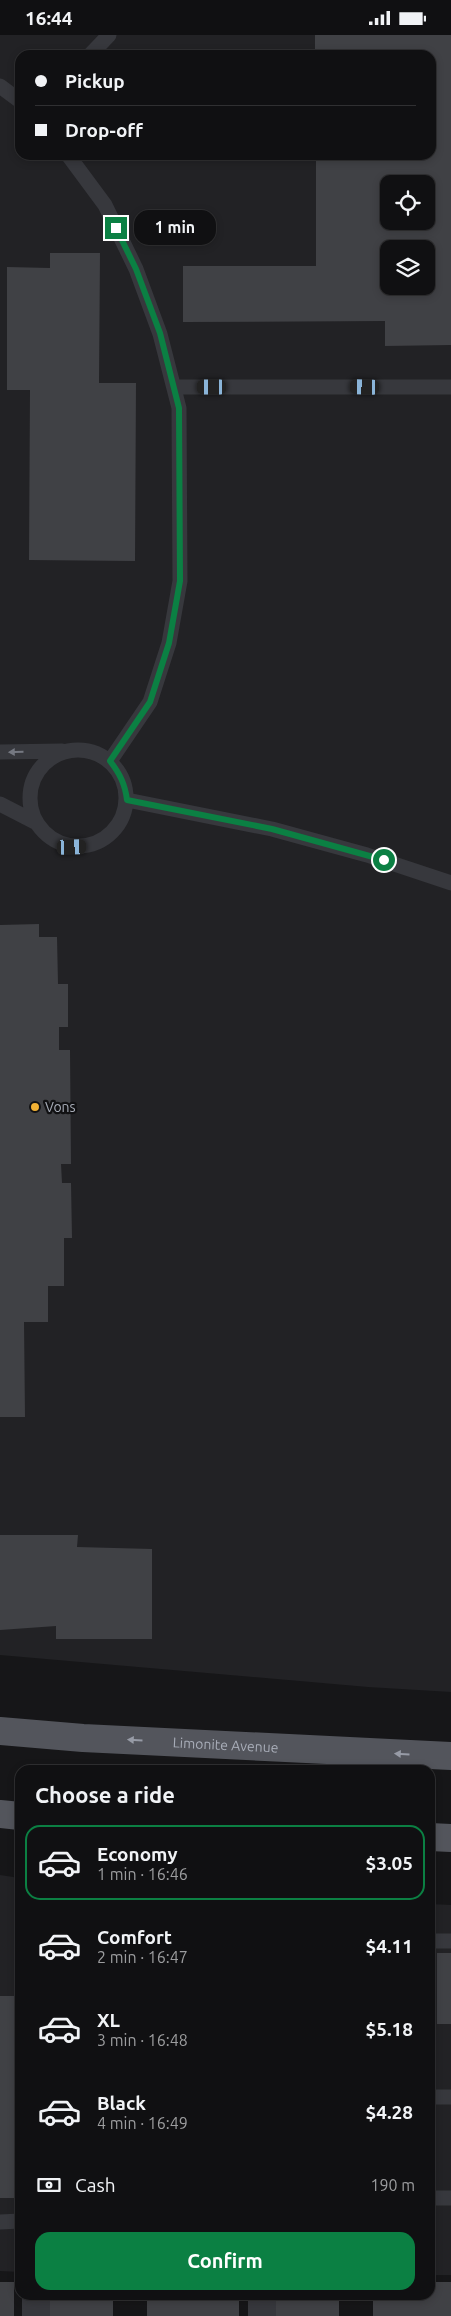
<!DOCTYPE html>
<html lang="en">
<head>
<meta charset="utf-8">
<style>
  body { margin:0; font-family:Ubuntu,sans-serif; background:#1e1e20; color:#f1f3f6; height:100vh; display:flex; flex-direction:column; font-size:19px; white-space:nowrap }
  * { box-sizing:border-box; margin:0 }
  p { font-size:16px; color:#9c9d9f }
  .icon { flex:none; width:28px; height:28px; fill:none; stroke:currentColor; stroke-width:2; stroke-linecap:round; stroke-linejoin:round }
  .map { position:relative; flex:1; overflow:hidden }
  .panel { position:absolute; left:15px; top:1730px; width:420px; height:535px; display:flex; flex-direction:column; background:#101012; border-radius:15px; box-shadow:0 2px 8px #0003,0 0 0 1px #303032 }
  .panel>* { flex:none }
  .banner { position:absolute; left:15px; top:15px; width:421px; height:110px; border-radius:15px; box-shadow:0 2px 8px #0003,0 0 0 1px #303032; display:grid; align-content:center; height:110px; padding:0 20px; background:#101012 }
  .fabs { position:absolute; left:380px; top:140px; display:grid; gap:10px }
  .fabs a { display:grid; place-items:center; width:55px; height:55px; border-radius:10px; background:#101012; box-shadow:0 2px 8px #0003,0 0 0 1px #303032; font-size:25px }
  .end { position:absolute; width:22px; height:22px; margin:-11px; border:6px solid #0b8043; background:#fff; box-shadow:0 0 0 2px #fff }
  .from { border-radius:50% }
  .bubble { position:absolute; height:35px; border-radius:15px; background:#101012; box-shadow:0 2px 8px #0003,0 0 0 1px #303032; font-size:16px; font-weight:600; line-height:35px; text-align:center }
  .car { position:absolute; width:15px; height:30px; margin:-15px -8px; border-radius:6px; box-shadow:0 0 4px 1px #0007; background:linear-gradient(#222 24%,#8ab4d8 0 40%,#222 0 76%,#8ab4d8 0 86%,#222 0) }
  .banner b { display:flex; align-items:center; gap:18px; height:48px; font-size:19px }
  .banner b+b { border-top:1px solid #303032 }
  .banner i { width:12px; height:12px; background:#f1f3f6 }
  ul { padding:0; list-style:none }
  li { display:flex; align-items:center; gap:15px; height:75px; margin:0 10px 8px; padding:0 10px; border:2px solid transparent; border-radius:15px }
  li div { flex:1 }
  li b { display:block; font-size:19px }
  li em { font-style:normal; font-weight:600 }
  li.current { border-color:#0b8043 }
  li>.icon { width:45px; height:45px; stroke-width:1.5 }
  h2 { padding:0 20px; font-size:22px; line-height:60px }
  .pay { display:flex; align-items:center; gap:12px; height:55px; padding:0 20px; font-size:19px }
  .pay p { margin-inline-start:auto }
  .action { display:flex; gap:10px; margin-top:auto; padding:10px 20px }
  .action a { flex:1; height:58px; border-radius:15px; background:#0b8043; color:#fff; font-size:20px; font-weight:600; line-height:58px; text-align:center }
  .status { display:flex; justify-content:space-between; align-items:center; height:35px; padding:0 25px; background:#101012; direction:ltr }
  .status svg { height:14px; fill:currentColor }
  .map>svg:first-child { display:block }
</style>
</head>
<body>
<div class="status"><b>16:44</b><svg viewBox="0 0 49 12"><path d="M0 12V9h3v3zM5 12V6h3v6zM10 12V3h3v9zM15 12V0h3v12zM26 1h20v11H26zM47 4h2v5h-2z"/></svg></div>
<div class="map">
<svg width="451" height="2281" viewBox="0 0 451 2281">
  <rect width="100%" height="100%" fill="#161618"/>
  <path fill="#222225" fill-rule="evenodd" d="M0,0H451V1657L368,1652L0,1620ZM20,20H431V120H20ZM389,149H426V186H389ZM389,214H426V251H389Z
    M0,1840L20,1843V2237L0,2236Z
    M430,1869L451,1870V2240H430Z"/>
  <path fill="#404145" fill-rule="evenodd" d="M315,0H451V310L385,311V286L183,287V231H316V120H431V20H315ZM389,149H426V186H389ZM389,214H426V251H389Z
    M50,218H100L99,348H136L135,526L29,525L30,355H7V232L50,233Z
    M39,889V902H57L58,949H68V992H59V1015H70L71,1129H61L62,1148H71L72,1203H64V1251H48V1287H24L25,1382H0V890Z
    M0,1500H78L77,1512L152,1514V1604H56V1591L0,1595Z
    M437,1918H451V1989H437Z
    M0,1961H20V2163H0Z
    M0,2247H14V2281H0Z
    M430,2247H451V2281H373V2260H430Z
    M49,2260H113V2281H49Z
    M147,2260H239V2281H147Z
    M275,2260H339V2281H275Z"/>
  <g fill="none" stroke-linecap="round" stroke-linejoin="round">
    <path stroke="#37383d" stroke-width="15" d="M90,20L109,0
      M0,51L20,66
      M68,120L105,170L136,234L160,299L179,373L180,546L169,608L150,667L110,726
      M174,352H451
      M30 763a48 48 0 1 1 96 0a48 48 0 1 1-96 0Z
      M0,717L62,716
      M127,765L272,794L367,820L451,848
      M0,769L35,787
      M430,1906H451
      M430,2062H451
      M430,2163H451
      M0,2187L20,2186"/>
    <path stroke="#37383d" stroke-width="28" d="M262,2260V2281
      M36,2281V2260"/>
    <g stroke="#53555c" stroke-width="28">
      <path id="s1" d="M0,1696L83,1703L451,1721"/>
      <path d="M0,1779L20,1781"/>
      <path d="M430,1802L451,1803"/>
    </g>
  </g>
  <defs><path id="oneway-solid" d="M-6-.8H1V-3.2L6.5 0L1 3.2V.8H-6Z" transform="scale(1.25)"/></defs>
  <use fill="#757881" href="#oneway-solid" transform="translate(16 717) rotate(179)"/>
  <g fill="#979ba6">
    <use href="#oneway-solid" transform="translate(135 1705) rotate(-177)"/>
    <use href="#oneway-solid" transform="translate(402 1719) rotate(-177)"/>
  </g>
  <g fill="none" stroke-linecap="round" stroke-linejoin="round">
    <path stroke="#0b8043" stroke-width="6" d="M116,193L136,234L160,298L179,373L180,546L169,608L150,667L110,726C120,739 125,749 127,765L272,794L384,825"/>
  </g>
  <circle fill="#f2b134" stroke="#111113" stroke-width="2" cx="35" cy="1072" r="5"/>
  <g text-anchor="middle" dominant-baseline="central" stroke-width="4.5" stroke-linejoin="round" paint-order="stroke">
    <g font-size="14" fill="#a8adb8" stroke="#111113" text-anchor="start">
      <text x="45" y="1072">Vons</text>
    </g>
    <g font-size="14" fill="#a8adb8" stroke="#111113">
      <text stroke="none"><textPath href="#s1" startOffset="226">Limonite Avenue</textPath></text>
    </g>
  </g>
</svg>
<div class="fabs">
<a><svg class="icon" aria-label="locate" viewBox="0 0 24 24"><circle cx="12" cy="12" r="6"/><path d="M12 2v4M12 18v4M2 12h4M18 12h4"/></svg></a>
<a><svg class="icon" aria-label="layers" viewBox="0 0 24 24"><path d="M12 4l9 5-9 5-9-5zM3 14l9 5 9-5"/></svg></a>
</div>
<i class="end from" style="left:384px;top:825px"></i>
<i class="end" style="left:116px;top:193px"></i>
<div class="bubble" style="left:134px;top:175px;width:82px">1 min</div>
<i class="car" style="left:212px;top:352px;rotate:270deg"></i>
<i class="car" style="left:365px;top:352px;rotate:271deg"></i>
<i class="car" style="left:72px;top:812px;rotate:88deg"></i>
<div class="banner">
<b><i class="from"></i>Pickup</b>
<b><i></i>Drop-off</b>
</div>
<section class="panel">
<h2>Choose a ride</h2>
<ul>
<li class="current"><svg class="icon" aria-label="car" viewBox="0 0 24 24"><path d="M5 17H2v-5l4-1 3-4h7l3 4 3 1v5h-3M9 17h6M6 11h13"/><circle cx="7" cy="17" r="2"/><circle cx="17" cy="17" r="2"/></svg><div><b>Economy</b><p>1 min · 16:46</p></div><em>$3.05</em></li>
<li><svg class="icon" aria-label="car" viewBox="0 0 24 24"><path d="M5 17H2v-5l4-1 3-4h7l3 4 3 1v5h-3M9 17h6M6 11h13"/><circle cx="7" cy="17" r="2"/><circle cx="17" cy="17" r="2"/></svg><div><b>Comfort</b><p>2 min · 16:47</p></div><em>$4.11</em></li>
<li><svg class="icon" aria-label="car" viewBox="0 0 24 24"><path d="M5 17H2v-5l4-1 3-4h7l3 4 3 1v5h-3M9 17h6M6 11h13"/><circle cx="7" cy="17" r="2"/><circle cx="17" cy="17" r="2"/></svg><div><b>XL</b><p>3 min · 16:48</p></div><em>$5.18</em></li>
<li><svg class="icon" aria-label="car" viewBox="0 0 24 24"><path d="M5 17H2v-5l4-1 3-4h7l3 4 3 1v5h-3M9 17h6M6 11h13"/><circle cx="7" cy="17" r="2"/><circle cx="17" cy="17" r="2"/></svg><div><b>Black</b><p>4 min · 16:49</p></div><em>$4.28</em></li>
</ul>
<div class="pay"><svg class="icon" aria-label="cash" viewBox="0 0 24 24"><path d="M3 7h18v10H3z"/><circle cx="12" cy="12" r="2"/></svg>Cash<p>190 m</p></div>
<div class="action"><a>Confirm</a></div>
</section>
</div>
</body>
</html>
